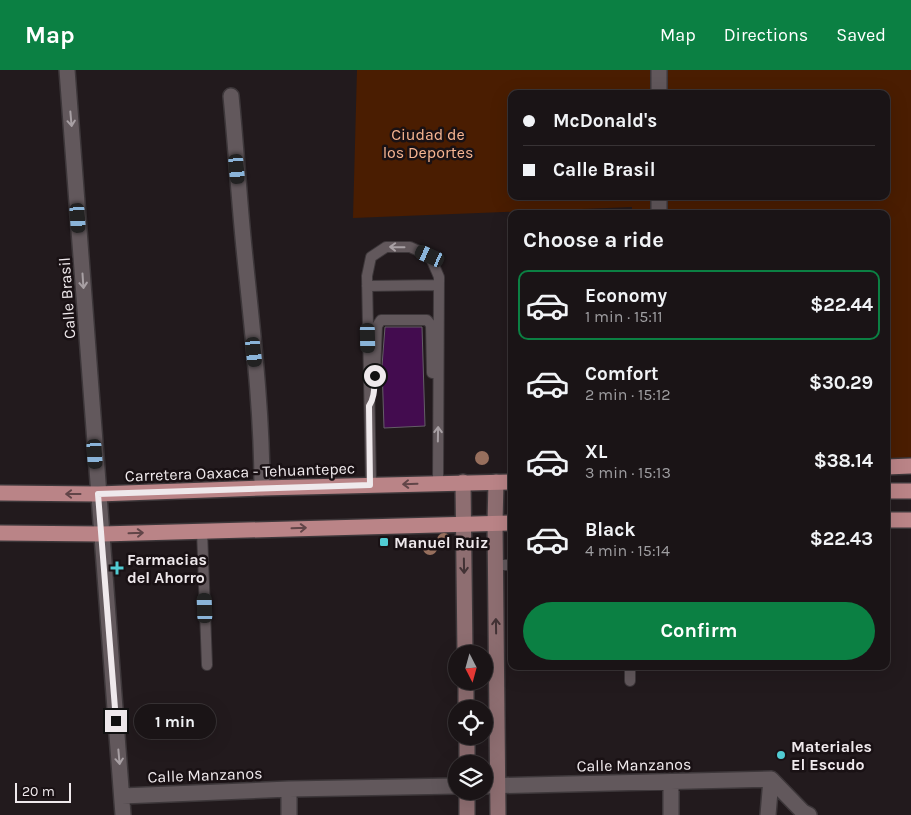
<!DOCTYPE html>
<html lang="en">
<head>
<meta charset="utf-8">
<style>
  body { margin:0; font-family:Karla,sans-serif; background:#272123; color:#f1f3f6; height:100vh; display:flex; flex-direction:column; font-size:19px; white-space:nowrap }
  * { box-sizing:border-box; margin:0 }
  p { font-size:16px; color:#9f9ea1 }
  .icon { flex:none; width:28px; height:28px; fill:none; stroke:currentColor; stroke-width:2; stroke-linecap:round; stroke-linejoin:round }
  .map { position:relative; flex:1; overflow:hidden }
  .details { position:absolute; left:508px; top:140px; width:382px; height:460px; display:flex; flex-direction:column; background:#1a1416; border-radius:10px; box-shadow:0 5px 20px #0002,0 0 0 1px #383335 }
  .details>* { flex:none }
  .hud { position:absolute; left:508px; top:20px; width:382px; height:110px; border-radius:10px; box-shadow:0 5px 20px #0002,0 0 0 1px #383335; display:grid; align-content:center; height:110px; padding:0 15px; background:#1a1416 }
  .needle { width:32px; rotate:174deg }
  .tools { position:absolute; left:448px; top:575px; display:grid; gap:10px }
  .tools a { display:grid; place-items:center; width:45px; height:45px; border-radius:50%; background:#1a1416; box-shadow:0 5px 20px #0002,0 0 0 1px #383335; font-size:25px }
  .scale { position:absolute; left:15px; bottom:12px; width:56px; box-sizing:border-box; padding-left:5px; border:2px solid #efe9ec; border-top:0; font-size:14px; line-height:18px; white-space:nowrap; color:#efe9ec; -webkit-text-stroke:4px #191114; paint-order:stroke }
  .end { position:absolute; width:22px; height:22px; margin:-11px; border:6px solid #efe9ec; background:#111; box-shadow:0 0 0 2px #111 }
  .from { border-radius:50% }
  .bubble { position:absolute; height:35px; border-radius:18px; background:#1a1416; box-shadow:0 5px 20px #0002,0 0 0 1px #383335; font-size:16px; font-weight:700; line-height:35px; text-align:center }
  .car { position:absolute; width:15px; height:30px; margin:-15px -8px; border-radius:6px; box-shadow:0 0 4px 1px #0007; background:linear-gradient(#222 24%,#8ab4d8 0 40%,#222 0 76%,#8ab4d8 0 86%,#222 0) }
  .hud b { display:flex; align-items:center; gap:18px; height:48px; font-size:19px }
  .hud b+b { border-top:1px solid #383335 }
  .hud i { width:12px; height:12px; background:#f1f3f6 }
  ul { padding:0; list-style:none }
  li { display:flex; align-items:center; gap:15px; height:70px; margin:0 10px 8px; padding:0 5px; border:2px solid transparent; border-radius:10px }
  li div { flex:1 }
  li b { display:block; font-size:19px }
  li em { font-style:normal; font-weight:700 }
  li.on { border-color:#0b8043 }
  li>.icon { width:45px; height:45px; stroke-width:1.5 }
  h2 { padding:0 15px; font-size:22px; line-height:60px }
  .button { display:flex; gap:10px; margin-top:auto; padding:10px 15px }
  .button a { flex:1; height:58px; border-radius:30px; background:#0b8043; color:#fff; font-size:20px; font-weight:700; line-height:58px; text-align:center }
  header { display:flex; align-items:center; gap:30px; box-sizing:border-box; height:70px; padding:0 25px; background:#0b8043; color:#fff }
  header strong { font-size:24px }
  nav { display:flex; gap:28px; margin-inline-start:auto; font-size:18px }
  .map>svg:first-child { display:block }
</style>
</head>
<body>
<header>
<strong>Map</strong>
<nav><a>Map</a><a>Directions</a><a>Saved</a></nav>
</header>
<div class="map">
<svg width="911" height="745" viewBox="0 0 911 745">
  <rect width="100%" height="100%" fill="#221a1d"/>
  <path fill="#4a1d01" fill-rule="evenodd" d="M357,0H911V394L886,395V144H632V137L353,148ZM511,24H886V126H511Z"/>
  <path fill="#430c4f" stroke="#645e66" d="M385,257H422L425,356L384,358L382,296Z"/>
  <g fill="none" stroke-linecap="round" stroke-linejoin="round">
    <defs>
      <path id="lane" d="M367,216L439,215
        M375,303L377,256L381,250H427L431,255L432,303
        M371,415L367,206L371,187L386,177H410L430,186L439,207L438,413
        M202,461L207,595
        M496,495H511
        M630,596V611"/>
      <path id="street" d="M67,0L123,745
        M659,0V24
        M231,26C236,77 239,128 244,178C252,258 262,338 262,418
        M659,126V144
        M671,712V745
        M484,716L771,709L803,742L809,745
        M122,726L289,719L456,716
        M289,745V719
        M768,745L771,709"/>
      <path id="secondary" d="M463,412L465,584
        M496,412L495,453L498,745
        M466,611V639
        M467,666V694
        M467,745V721"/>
      <path id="primary" d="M886,397L911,396
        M886,421H911
        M0,423L98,424L262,418L511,412
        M886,450H911
        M0,463L102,464L511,453"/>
    </defs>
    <use href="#lane" stroke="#3d373a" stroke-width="12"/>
    <use href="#street" stroke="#3d373a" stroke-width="18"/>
    <use href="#secondary" stroke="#3d373a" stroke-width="18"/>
    <use href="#primary" stroke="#3d373a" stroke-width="18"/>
    <use href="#lane" stroke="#62585c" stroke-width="10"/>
    <use href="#street" stroke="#62585c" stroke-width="15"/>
    <use href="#secondary" stroke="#8e6e71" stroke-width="15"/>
    <use href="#primary" stroke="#ba8487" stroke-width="15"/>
  </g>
  <g fill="#976f5d">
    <circle cx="482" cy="388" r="7"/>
    <circle cx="444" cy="470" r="7"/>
    <circle cx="430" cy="478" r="7"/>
  </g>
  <defs><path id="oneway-shaft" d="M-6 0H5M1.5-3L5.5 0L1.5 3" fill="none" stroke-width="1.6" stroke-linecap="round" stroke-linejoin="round" transform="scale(1.25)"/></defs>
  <g stroke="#a8a0a4">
    <use href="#oneway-shaft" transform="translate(71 49) rotate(85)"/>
    <use href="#oneway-shaft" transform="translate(397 177) rotate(-179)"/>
    <use href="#oneway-shaft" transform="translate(83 211) rotate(86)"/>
    <use href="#oneway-shaft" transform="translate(438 364) rotate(-89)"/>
    <use href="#oneway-shaft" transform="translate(119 687) rotate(85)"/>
  </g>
  <g stroke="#614548">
    <use href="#oneway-shaft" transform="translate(410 414) rotate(178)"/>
    <use href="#oneway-shaft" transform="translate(73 424) rotate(-180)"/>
    <use href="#oneway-shaft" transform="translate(299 458) rotate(-2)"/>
    <use href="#oneway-shaft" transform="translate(136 463) rotate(-2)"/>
  </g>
  <g stroke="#423235">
    <use href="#oneway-shaft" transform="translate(464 496) rotate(89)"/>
    <use href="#oneway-shaft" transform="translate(496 556) rotate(-91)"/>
  </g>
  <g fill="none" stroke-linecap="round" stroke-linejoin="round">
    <path stroke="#efe9ec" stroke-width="6" d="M116,651L98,424L370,415L369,336C375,327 374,317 375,306"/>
  </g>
  <g fill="#51ccd3" stroke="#191114" stroke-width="2">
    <rect x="379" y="467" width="10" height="10" rx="2.5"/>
    <path d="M114.5 490.5h5v5h5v5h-5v5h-5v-5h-5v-5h5z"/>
    <circle cx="781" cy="685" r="5"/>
  </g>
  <g text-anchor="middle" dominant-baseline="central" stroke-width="5" stroke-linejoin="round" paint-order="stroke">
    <g font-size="16" fill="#f7b592" stroke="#191114">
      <text x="428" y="64">Ciudad de<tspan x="428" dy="18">los Deportes</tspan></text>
    </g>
    <g font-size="16" fill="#efe9ec" stroke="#191114">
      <text transform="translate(67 228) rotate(-94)">Calle Brasil</text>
      <text transform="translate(240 402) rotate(-2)">Carretera Oaxaca - Tehuantepec</text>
      <text transform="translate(634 695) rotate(-1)">Calle Manzanos</text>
      <text transform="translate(205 705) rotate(-2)">Calle Manzanos</text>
    </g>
    <g font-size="16" font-weight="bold" fill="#efe9ec" stroke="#191114" text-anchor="start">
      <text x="394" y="472">Manuel Ruiz</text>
      <text x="127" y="489">Farmacias<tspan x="127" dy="18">del Ahorro</tspan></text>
      <text x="791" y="676">Materiales<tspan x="791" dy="18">El Escudo</tspan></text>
    </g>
  </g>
</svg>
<div class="tools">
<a><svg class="needle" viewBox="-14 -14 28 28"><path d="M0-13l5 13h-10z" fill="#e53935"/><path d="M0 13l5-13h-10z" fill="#9f9ea1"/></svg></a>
<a><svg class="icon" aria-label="locate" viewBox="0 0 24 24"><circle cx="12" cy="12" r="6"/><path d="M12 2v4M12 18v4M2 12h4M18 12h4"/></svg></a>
<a><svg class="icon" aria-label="layers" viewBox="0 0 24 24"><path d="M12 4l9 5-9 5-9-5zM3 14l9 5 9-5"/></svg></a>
</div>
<div class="scale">20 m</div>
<i class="end from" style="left:375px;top:306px"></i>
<i class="end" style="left:116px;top:651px"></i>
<div class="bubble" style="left:134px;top:634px;width:82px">1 min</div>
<i class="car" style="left:237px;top:99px;rotate:175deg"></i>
<i class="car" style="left:78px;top:148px;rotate:176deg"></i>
<i class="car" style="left:430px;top:186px;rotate:294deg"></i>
<i class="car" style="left:368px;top:268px;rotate:179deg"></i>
<i class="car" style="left:254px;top:282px;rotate:174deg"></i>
<i class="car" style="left:95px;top:384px;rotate:176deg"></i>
<i class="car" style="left:205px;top:538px;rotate:358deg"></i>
<div class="hud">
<b><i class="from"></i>McDonald's</b>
<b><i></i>Calle Brasil</b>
</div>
<section class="details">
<h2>Choose a ride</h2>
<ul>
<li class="on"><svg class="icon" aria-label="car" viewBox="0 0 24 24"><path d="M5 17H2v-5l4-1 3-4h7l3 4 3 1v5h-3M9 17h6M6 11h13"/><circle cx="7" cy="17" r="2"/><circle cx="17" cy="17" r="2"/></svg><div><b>Economy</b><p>1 min · 15:11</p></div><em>$22.44</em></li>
<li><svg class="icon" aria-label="car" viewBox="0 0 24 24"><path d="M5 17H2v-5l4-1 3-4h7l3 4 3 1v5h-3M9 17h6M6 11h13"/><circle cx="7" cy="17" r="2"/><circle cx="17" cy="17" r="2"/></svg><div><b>Comfort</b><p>2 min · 15:12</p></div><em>$30.29</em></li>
<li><svg class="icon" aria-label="car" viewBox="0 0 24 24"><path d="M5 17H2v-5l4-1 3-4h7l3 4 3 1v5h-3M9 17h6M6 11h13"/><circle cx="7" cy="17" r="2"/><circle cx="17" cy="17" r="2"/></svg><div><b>XL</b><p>3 min · 15:13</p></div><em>$38.14</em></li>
<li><svg class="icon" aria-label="car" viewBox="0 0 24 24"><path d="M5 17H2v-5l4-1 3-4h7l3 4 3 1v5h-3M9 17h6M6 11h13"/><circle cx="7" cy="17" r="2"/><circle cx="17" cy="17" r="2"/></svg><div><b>Black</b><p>4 min · 15:14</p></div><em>$22.43</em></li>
</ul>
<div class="button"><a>Confirm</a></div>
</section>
</div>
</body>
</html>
